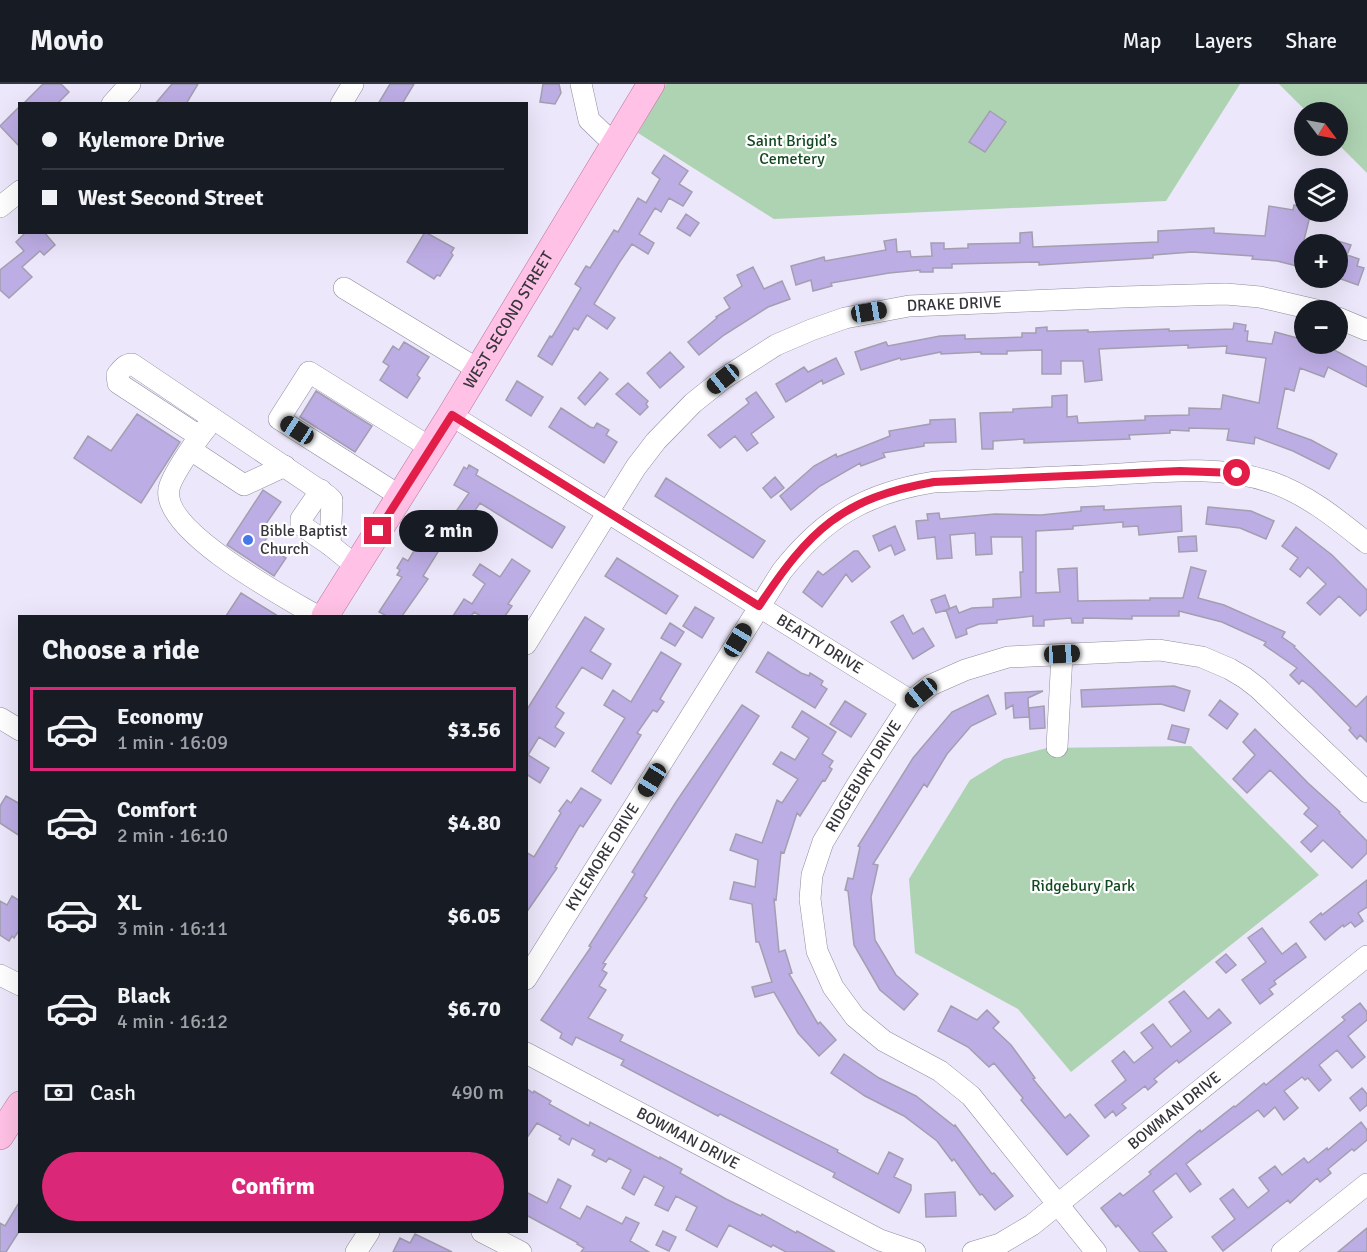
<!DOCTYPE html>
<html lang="en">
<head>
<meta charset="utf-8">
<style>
  body { margin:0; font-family:Signika,sans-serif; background:#242831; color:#f1f3f6; height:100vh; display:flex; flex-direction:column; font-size:22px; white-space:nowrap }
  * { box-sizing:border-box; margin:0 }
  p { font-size:20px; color:#9ea1a6 }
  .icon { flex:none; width:33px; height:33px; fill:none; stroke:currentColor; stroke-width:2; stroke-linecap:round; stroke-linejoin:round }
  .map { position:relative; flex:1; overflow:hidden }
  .side { position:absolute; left:18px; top:531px; width:510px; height:618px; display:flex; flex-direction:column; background:#171b24; border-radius:0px; box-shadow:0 6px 24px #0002 }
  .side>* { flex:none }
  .top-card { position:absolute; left:18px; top:18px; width:510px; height:132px; border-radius:0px; box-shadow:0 6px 24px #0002; display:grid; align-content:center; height:132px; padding:0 24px; background:#171b24 }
  .needle { width:39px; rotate:122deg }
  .fabs { position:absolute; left:1294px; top:18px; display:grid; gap:12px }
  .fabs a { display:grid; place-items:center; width:54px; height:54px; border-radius:50%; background:#171b24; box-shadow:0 6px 24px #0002; font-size:30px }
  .end { position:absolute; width:27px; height:27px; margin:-14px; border:8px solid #e11d48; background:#fff; box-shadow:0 0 0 3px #fff }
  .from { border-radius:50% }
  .bubble { position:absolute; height:42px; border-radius:21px; background:#171b24; box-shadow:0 6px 24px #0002; font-size:20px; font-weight:700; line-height:42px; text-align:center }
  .car { position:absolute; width:18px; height:36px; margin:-18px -9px; border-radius:8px; box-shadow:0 0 4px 2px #0007; background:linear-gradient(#222 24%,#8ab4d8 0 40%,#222 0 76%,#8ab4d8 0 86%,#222 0) }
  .top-card b { display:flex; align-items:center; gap:21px; height:57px; font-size:22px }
  .top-card b+b { border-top:2px solid #363941 }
  .top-card i { width:15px; height:15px; background:#f1f3f6 }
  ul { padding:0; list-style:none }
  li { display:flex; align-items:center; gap:18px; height:84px; margin:0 12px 9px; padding:0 12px; border:3px solid transparent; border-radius:0px }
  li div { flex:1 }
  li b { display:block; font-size:22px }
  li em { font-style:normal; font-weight:700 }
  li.current { border-color:#db2777 }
  li>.icon { width:54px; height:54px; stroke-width:1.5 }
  h2 { padding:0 24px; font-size:27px; line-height:72px }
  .pay { display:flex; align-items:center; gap:15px; height:66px; padding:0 24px; font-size:22px }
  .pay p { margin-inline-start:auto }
  .primary-button { display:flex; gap:12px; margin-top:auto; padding:12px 24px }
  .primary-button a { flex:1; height:69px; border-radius:36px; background:#db2777; color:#fff; font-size:24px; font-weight:700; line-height:69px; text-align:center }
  header { display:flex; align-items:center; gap:36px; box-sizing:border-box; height:84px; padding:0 30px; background:#171b24; border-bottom:2px solid #363941 }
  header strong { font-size:28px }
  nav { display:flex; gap:33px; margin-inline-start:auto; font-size:21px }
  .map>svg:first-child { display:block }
</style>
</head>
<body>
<header>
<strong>Movio</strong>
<nav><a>Map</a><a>Layers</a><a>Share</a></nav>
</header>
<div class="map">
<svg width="1367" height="1168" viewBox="0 0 1367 1168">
  <rect width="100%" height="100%" fill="#ece7fa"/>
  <path fill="#aed3b2" d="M666,0H1240L1166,117L774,135L638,49Z
    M1279,0H1367V89L1338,60V28H1307Z
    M1191,662L1319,791L1071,988L1018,925L915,869L909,795L970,696L1004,675L1047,664Z"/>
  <path fill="#bdade5" stroke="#a39eb0" stroke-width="1.5" d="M43,0H61L69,8L57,20H23Z
    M172,0H198L186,20H155Z
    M390,0H414L402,20H378Z
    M543,0H559L561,9L555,20L540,18Z
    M20,22V63L0,42Z
    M990,27L1006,38L985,68L969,58Z
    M664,71L688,87L679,100L692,108L683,122L669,114L661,128L655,124L639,150L654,159L648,170L632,160L619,179L594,220L615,234L607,245L587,231L578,246L574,244L552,281L538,272L550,252L552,253L581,204L575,200L586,182L590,184L614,146L618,148L638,114L646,119L660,95L652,89Z
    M1294,121L1305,124V128H1311L1304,156L1305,184L1277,177L1252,175L1253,172L1192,168L1153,171V174L1039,181V178L952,180V184H933V188H920V186L889,189L831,199L832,202L813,207L811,196L796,201L791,182L824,173L825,177L886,166L884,157L896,155L897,168L910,167L911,173L932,172L931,159H944V165L968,164V160L1020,159V149L1032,148L1033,163L1158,158V147L1214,144V149L1265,152L1269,122L1293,126Z
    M686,130L699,139L690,152L677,144Z
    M26,148H44L55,161L44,171L40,167L22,183L32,193L9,214L0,206V186L24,167L16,158Z
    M425,148L454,164L451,169L453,171L440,192L437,191L434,195L407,178Z
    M1338,157L1351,161L1347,171L1359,175L1357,182L1364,184L1358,201L1338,194Z
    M753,183L764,205L782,197L790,215L768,223L724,251L699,271L688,258L717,234L716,233L730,224L724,214L742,202L737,191Z
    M1234,239L1246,241L1245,247H1248L1247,257L1272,260L1275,248L1305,256V260H1327L1335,263L1334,266L1367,283V303L1328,283L1324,293L1300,284L1294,307L1285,304L1277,344L1311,356L1337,370L1329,385L1293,367L1255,353L1254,360L1227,356L1229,345L1189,344V347L1170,346V349L1129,351L1130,355L1024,359V355L993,357V365H982L980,329L1013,328V325L1052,323V312L1067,311V333L1077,332L1078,339L1145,336V332L1189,331V324L1221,325L1223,311L1259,319L1266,274L1226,269L1227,262L1188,264V261L1099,265L1102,296L1085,298L1083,277H1061V290H1042V266L1007,267V270H981V268L941,270V268L901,276L900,274L861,286L855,268L886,258L888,262L940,252L965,251V255L1022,253V249H1036V244L1047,243V247L1088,246V248L1169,245V247L1233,245Z
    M404,258L429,273L417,291L420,294L407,314L380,296L389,282L383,278L393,262L399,266Z
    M670,268L684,283L660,304L647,289Z
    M836,274L844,290L823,300L822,296L786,318L776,300L804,283L808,288Z
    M600,288L608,295L585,321L578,314Z
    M517,297L543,313L531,332L506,316Z
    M628,299L648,317L646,320L648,323L640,331L616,310Z
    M316,307L372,342L355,368L300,333Z
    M756,308L774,333L751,350L758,359L747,367L735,352L720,364L708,351L749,319L746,315Z
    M561,324L590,343L594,344L597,339L609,346L606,351L617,358L604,379L549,343Z
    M137,330L180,358L141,419L74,374L88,352L111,367Z
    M955,335L956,358L924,359V362L883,369L885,373L861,382L860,379L820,402L791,426L780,412L814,382L836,370L837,373L890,352L889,347L930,340V336Z
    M469,381L478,386L476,391L565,443L552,464L480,419L470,434L457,426L469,409L454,401L464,383L467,385Z
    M775,393L784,404L771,414L763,404Z
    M666,394L765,457L753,474L655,412Z
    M263,406L281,418L261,447L268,452L263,460L286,474L274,492L227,461Z
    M1104,422V426L1181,422L1182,447L1139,451L1138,442L1123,443V438L1073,442V445L1036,447V509L1060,508L1058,485L1077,484L1078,517L1150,516V514H1183L1191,483L1206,487L1198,514L1224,521L1285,548L1282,553L1295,562L1294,563L1356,623L1367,612V658L1360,651L1357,655L1349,646L1351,644L1312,604L1302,596L1299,600L1290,591L1297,584L1264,561L1266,558L1222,538L1179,527V532H1132V535L1083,534V539H1072L1071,534L1044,536V542H1033V532L997,536V539L979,540L966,545L967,550L956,554L946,526L956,522L959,529L972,524L993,523V515L1021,513L1020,488H1023L1022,453H991L992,470L976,471L975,449L950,451L952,474L937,475L935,453L918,455L916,437L928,436L927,430L939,429L940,435L995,430L1041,431L1081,427V423Z
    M1208,423L1251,427L1274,437L1266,455L1240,444L1206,440Z
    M433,435L451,447L423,492L428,495L402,532H387L379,528L402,493L397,491L400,486L397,484L403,474L408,477Z
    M895,442L905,466L895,471L891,461L879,467L873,452Z
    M1296,443L1332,471L1367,506V525L1360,532L1339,512L1320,531L1307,519L1326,500L1308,483L1300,493L1290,485L1298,474L1282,462Z
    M1196,452L1197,467L1179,468L1178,453Z
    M854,467H858L870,483L852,498L846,490L822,523L803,508L818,487L823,491Z
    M617,474L678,512L666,530L605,492Z
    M512,475L530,487L508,520L512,522L505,532H481L474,528L471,532H453L464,515L472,520L485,500L473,491L480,480L500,493Z
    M241,509L278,532H226Z
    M945,511L950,525L936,529L931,516Z
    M695,523L714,534L702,554L683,542Z
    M903,531L913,550L923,544L934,562L913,575L891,538Z
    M585,533L604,545L590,567L611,580L602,595L582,583L556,623L564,629L555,643L564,649L555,663L539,653L528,671L549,684L540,699L526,690V627Z
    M670,539L684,548L675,562L661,554Z
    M661,568L681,580L660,615L664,618L657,628L653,626L637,649L641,651L611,700L592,687L625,634L604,621L613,606L631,618Z
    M768,568L801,589L809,592L810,589L823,597L821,601L827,605L815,624L756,588Z
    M1174,602L1190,607L1184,627L1161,620L1082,623L1081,606Z
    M1043,607L1028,614L1029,633L1014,634L1013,621L1006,625L1005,609Z
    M988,611L996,630L971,642L947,670L927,703L924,700L919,708L873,780L878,781L871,813L875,856L896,891L918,910L904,926L880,906L854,861L848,807L845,806L848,794L853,795L860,763L858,762L913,674L952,628Z
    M1220,616L1238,630L1227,645L1209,631Z
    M845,617L866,630L851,653L830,640Z
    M742,621L759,632L644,812L647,814L603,879L606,880L602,886L607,889L599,902L606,906L588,934L623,951L620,957L838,1066L837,1068L878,1090L889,1068L903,1075L894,1093L911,1101V1106L899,1129L833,1093L835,1089L720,1030L718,1032L621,981L624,976L576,953L572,961L560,954L562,949L541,936L591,863L589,862L635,790L632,788L676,718Z
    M1044,622L1045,644L1030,645L1029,624Z
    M802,627L836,648L822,670L833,677L829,683L832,685L825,697L823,696L800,732L797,729L784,769L781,768L776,816L774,815L779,868L785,866L792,889L789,890L818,940L820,938L836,956L819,972L798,949L774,908L755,913L752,903L772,898L759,858H756L752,820L730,815L734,798L755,803L758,776L730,766L736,750L762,759L777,716L782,719L798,695L773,680L781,668L795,676L809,654L792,643Z
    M1172,641L1189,645L1185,659L1168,655Z
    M1255,645L1308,699L1340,728L1339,729L1367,757V769L1352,784L1323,756L1311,768L1301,758L1318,742L1304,730L1309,724L1270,686L1247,709L1233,695L1255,671L1243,658Z
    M581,704L601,716L583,743L580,741L555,783L557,784L526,829V768L534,773L561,729L559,727L567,716L571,719Z
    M6,712L20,720V752L0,739V722Z
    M1367,796V823L1358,829L1363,837L1355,843L1351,838L1344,843L1343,841L1325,856L1310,838L1321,829L1322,831Z
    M12,812L20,817V845L14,854L12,852L9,857L0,851V817L7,821Z
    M1262,844L1282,870L1296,859L1306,873L1274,897L1276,900L1269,905L1273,910L1260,920L1242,896L1266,878L1248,854Z
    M1226,870L1236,881L1226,889L1216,878Z
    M1184,907L1208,935L1219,925L1231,939L1179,979L1177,976L1154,995L1157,998L1148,1006L1145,1002L1122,1020L1126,1024L1116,1032L1113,1027L1105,1034L1095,1021L1126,996L1112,977L1124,967L1134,979L1153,964L1141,949L1153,940L1171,963L1191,947L1169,918Z
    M1360,919L1367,928V936L1348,952L1365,973L1352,984L1337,966L1319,981L1331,996L1319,1007L1308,994L1305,996L1302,993L1284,1007L1298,1024L1284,1036L1275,1023L1264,1033L1258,1026L1186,1080L1201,1100L1190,1108L1176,1089L1153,1107L1172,1133L1152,1149L1167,1168H1140L1118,1141L1116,1143L1101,1124L1120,1109L1123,1112L1151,1090L1149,1088L1200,1046L1201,1048L1234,1022L1235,1023L1264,999L1266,1001L1345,936L1342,933Z
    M951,922L977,936L987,926L999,938L993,944L1011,961L1035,994L1033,995L1065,1034L1070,1030L1089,1052L1067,1071L1021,1016L1023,1014L994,979L989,983L968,963L938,947Z
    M844,970L879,994L916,1012L954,1042L955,1041L992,1090L994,1089L1013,1112L995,1126L982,1110L980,1111L954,1075L952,1077L937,1057L904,1032L865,1012L831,989Z
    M526,1004L533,1009L534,1007L551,1017L549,1020L589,1042L590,1038L660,1075V1073L682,1085L680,1089L726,1115L761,1132L762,1130L796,1149L797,1147L835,1168H786L773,1161L771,1163L729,1141L717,1163L686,1146L697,1123L676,1112L668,1127L655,1121L664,1103L644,1092L634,1111L622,1104L631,1086L609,1074L606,1078L592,1071L595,1066L572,1054L569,1061L559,1055L561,1052L537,1039L526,1055Z
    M1362,1004L1367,1010V1021L1360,1027L1350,1014Z
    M1361,1038L1367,1046V1056L1354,1067L1352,1065L1328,1085L1331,1089L1320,1098L1317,1094L1290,1119L1288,1116L1223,1167L1212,1153L1235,1135L1220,1115L1233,1105L1248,1124L1269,1107L1259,1094L1275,1082L1282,1091L1304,1074L1308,1079L1327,1064L1328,1066Z
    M558,1095L571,1102L560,1124L580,1135L587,1122L622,1140L626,1133L639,1139L630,1157L649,1168H581L584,1164L577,1160L578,1159L526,1131V1108L547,1119Z
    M955,1108L956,1132L926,1133L925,1110Z
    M20,1117V1146L6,1168H0V1139L5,1142Z
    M1367,1144V1168H1338Z
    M663,1147L676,1153L669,1167L656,1161Z
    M415,1150L452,1168H393L400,1154L410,1159Z"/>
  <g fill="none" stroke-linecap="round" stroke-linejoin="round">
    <defs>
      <g id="minor">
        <path d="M581,0L589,36L614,60"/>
        <path d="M112,20L130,0"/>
        <path d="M341,20L353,0"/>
        <path d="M0,123L20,107"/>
        <path d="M344,204L479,286"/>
        <path d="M1338,234L1367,246"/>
        <path id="s1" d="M451,331L911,617"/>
        <path d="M207,343C198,354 171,392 169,405C161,447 286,514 317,532"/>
        <path d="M199,352L118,299L117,291C121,286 125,280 132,280L328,412L332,416L330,461"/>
        <path d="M191,366L244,401L285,382"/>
        <path d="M321,406L301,435V441L330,461L356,482"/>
        <path d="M400,412L279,335L309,288L431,364"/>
        <path id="s2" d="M526,560L608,428L636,383L656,357L693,319L723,295L776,261L811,246L845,234L909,222L1123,213L1226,210L1260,213L1316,226"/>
        <path d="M0,634L20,646"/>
        <path d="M1057,663L1062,571"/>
        <path d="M0,891L20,901"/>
        <path id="s3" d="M526,895L782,487C825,433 866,409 934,398C990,396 1047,394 1103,391C1158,388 1217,380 1271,398C1308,411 1337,435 1367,459"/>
        <path id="s4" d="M526,969L880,1156L915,1168"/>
        <path d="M482,1148L521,1168"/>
        <path d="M356,1168L369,1148"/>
        <path id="s5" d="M973,1168L1000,1160L1032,1141L1367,872"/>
        <path id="s6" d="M1096,1168L971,1012L940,987L884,957L855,933L833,903L817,867L810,815L812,791L823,758L857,701L911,617L931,601L965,586L1008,573L1159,566L1202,573L1230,585L1245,594L1258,604L1367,708"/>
        <path d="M1282,1168L1367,1100"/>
      </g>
      <g id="major">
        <path id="s7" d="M325,532L451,331L651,0"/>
        <path d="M0,1052L20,1021"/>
      </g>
    </defs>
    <use href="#minor" stroke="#908c9d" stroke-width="22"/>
    <use href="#major" stroke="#b9759e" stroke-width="28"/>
    <use href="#minor" stroke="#fff" stroke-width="21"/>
    <use href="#major" stroke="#ffc1e5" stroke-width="27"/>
  </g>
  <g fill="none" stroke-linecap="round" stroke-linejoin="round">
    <path stroke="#e11d48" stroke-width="8" d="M378,447L452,331L759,522C809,447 841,414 934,398L1180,387L1237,389"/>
  </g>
  <circle fill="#4578e9" stroke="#fff" stroke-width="2" cx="248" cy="456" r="6"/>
  <g text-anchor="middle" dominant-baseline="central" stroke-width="4.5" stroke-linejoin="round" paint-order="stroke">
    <g font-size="16" fill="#134921" stroke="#fff">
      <text x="792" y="57">Saint Brigid’s<tspan x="792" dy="18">Cemetery</tspan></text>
      <text x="1083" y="802">Ridgebury Park</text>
    </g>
    <g font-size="16" fill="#37353c" stroke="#fff">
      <text stroke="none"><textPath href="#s2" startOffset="580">DRAKE DRIVE</textPath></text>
      <text stroke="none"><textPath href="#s7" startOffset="348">WEST SECOND STREET</textPath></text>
      <text stroke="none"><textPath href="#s1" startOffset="434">BEATTY DRIVE</textPath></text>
      <text stroke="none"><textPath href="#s6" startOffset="606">RIDGEBURY DRIVE</textPath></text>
      <text stroke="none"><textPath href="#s3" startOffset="144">KYLEMORE DRIVE</textPath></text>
      <text stroke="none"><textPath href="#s5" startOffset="248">BOWMAN DRIVE</textPath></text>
      <text stroke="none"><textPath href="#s4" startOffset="183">BOWMAN DRIVE</textPath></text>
    </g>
    <g font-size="16" fill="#37353c" stroke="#fff" text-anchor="start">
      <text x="260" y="447">Bible Baptist<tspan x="260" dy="18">Church</tspan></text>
    </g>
  </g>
</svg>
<div class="fabs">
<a><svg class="needle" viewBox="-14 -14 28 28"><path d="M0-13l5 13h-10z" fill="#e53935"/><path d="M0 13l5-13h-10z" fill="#9ea1a6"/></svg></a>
<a><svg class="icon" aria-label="layers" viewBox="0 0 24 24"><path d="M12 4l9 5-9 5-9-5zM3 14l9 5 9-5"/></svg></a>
<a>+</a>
<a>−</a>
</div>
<i class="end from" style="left:1237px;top:389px"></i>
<i class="end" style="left:378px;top:447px"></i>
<div class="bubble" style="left:399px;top:426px;width:99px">2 min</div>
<i class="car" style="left:869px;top:228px;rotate:81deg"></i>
<i class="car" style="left:723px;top:295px;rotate:231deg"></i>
<i class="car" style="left:297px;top:346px;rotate:303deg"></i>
<i class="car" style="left:738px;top:556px;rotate:31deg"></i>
<i class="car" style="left:1062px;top:570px;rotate:87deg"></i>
<i class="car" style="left:921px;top:609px;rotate:231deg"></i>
<i class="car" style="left:652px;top:696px;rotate:212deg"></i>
<div class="top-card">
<b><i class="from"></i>Kylemore Drive</b>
<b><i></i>West Second Street</b>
</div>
<section class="side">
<h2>Choose a ride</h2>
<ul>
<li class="current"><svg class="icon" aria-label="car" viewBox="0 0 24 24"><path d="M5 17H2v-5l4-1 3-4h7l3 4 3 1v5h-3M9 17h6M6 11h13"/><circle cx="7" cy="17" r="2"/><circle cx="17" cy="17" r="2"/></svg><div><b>Economy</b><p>1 min · 16:09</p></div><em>$3.56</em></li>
<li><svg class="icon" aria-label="car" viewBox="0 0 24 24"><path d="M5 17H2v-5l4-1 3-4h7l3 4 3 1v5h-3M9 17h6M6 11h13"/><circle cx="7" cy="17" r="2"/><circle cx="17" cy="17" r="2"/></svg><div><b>Comfort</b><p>2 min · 16:10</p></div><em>$4.80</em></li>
<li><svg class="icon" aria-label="car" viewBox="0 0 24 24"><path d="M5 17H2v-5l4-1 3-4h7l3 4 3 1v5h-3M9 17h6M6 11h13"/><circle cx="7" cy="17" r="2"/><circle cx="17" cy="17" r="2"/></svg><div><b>XL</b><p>3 min · 16:11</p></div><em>$6.05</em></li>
<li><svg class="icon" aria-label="car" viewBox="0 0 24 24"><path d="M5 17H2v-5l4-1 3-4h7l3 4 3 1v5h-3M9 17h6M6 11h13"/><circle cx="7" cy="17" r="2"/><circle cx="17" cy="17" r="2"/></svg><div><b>Black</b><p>4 min · 16:12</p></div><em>$6.70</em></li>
</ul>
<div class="pay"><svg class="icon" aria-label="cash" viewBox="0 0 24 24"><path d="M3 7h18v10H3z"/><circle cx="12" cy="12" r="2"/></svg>Cash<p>490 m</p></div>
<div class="primary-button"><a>Confirm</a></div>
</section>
</div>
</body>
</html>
